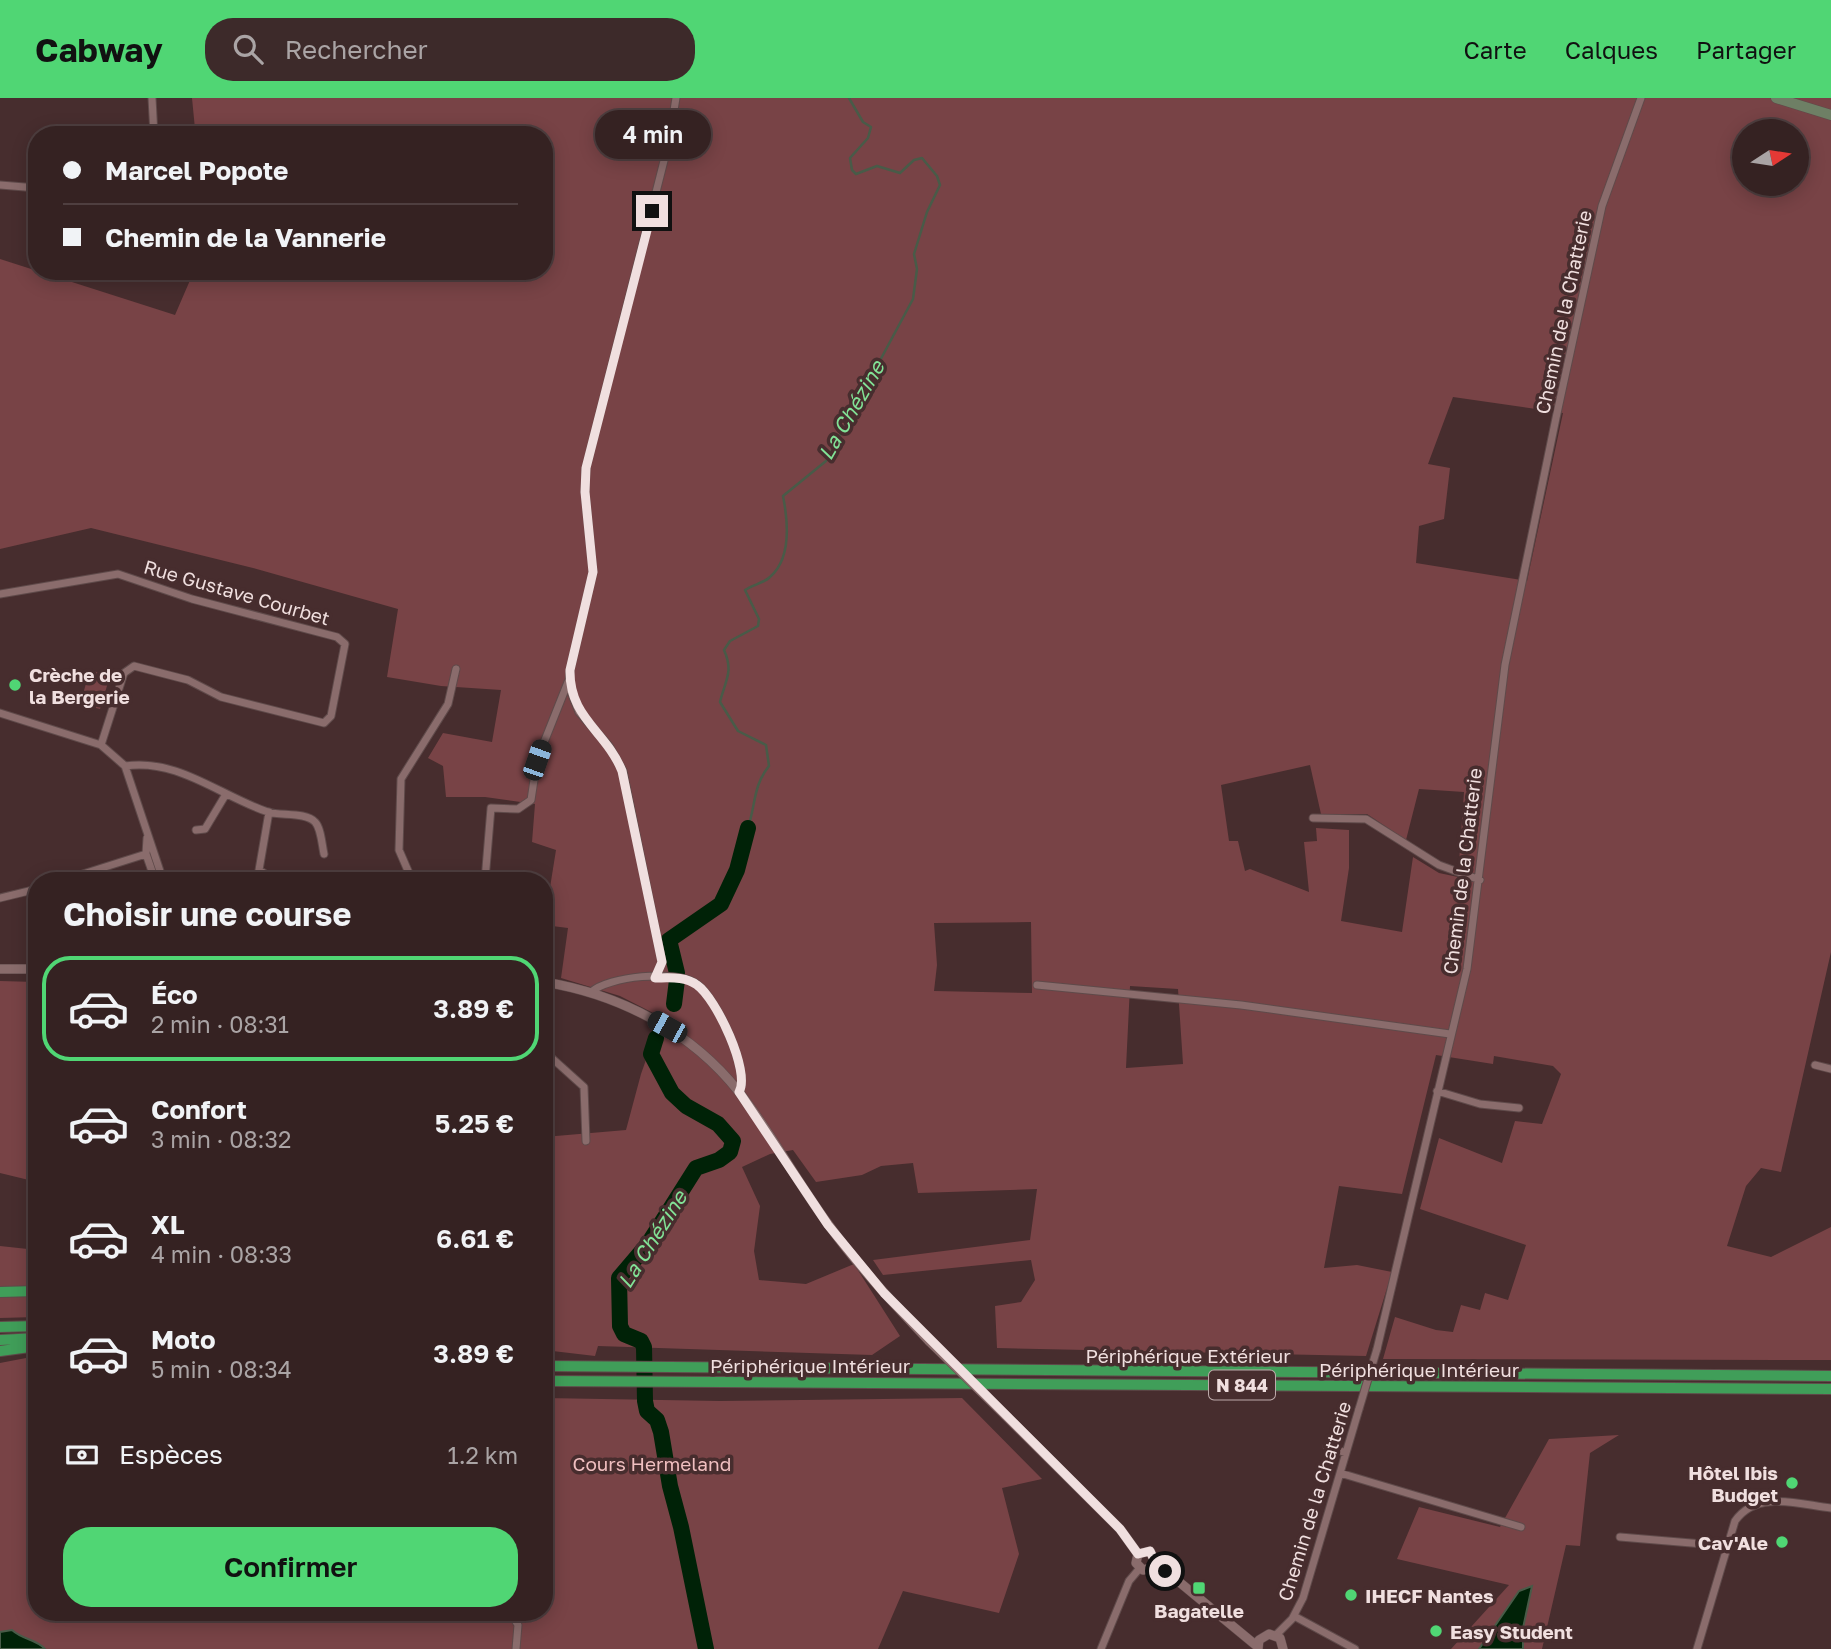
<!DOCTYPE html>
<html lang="fr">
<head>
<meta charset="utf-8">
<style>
  body { margin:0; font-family:"Golos Text",sans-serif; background:#3d2a2a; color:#f1f3f6; height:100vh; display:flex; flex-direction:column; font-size:26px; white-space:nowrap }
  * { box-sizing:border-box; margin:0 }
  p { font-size:23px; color:#aaa4a5 }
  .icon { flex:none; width:38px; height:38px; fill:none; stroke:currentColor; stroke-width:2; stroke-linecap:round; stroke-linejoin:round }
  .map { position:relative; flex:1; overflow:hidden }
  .side { position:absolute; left:28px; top:774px; width:525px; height:749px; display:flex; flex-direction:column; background:#352222; border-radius:28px; box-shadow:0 4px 18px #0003,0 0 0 2px #4f3f40 }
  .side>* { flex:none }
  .banner { position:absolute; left:28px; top:28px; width:525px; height:154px; border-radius:28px; box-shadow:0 4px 18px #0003,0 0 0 2px #4f3f40; display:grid; align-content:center; height:154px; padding:0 35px; background:#352222 }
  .needle { width:46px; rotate:78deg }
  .fabs { position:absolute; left:1732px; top:21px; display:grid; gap:14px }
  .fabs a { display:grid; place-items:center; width:77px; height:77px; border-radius:50%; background:#352222; box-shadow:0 4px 18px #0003,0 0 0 2px #4f3f40; font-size:35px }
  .end { position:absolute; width:32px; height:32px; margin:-16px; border:9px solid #f0dfdf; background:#111; box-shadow:0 0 0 4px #111 }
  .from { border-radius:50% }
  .bubble { position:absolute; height:49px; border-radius:24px; background:#352222; box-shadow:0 4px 18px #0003,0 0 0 2px #4f3f40; font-size:23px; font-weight:600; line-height:49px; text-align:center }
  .car { position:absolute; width:21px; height:42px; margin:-21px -10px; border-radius:9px; box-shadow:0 0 5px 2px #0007; background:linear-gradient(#222 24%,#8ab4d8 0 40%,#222 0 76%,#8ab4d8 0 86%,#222 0) }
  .banner b { display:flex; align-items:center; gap:24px; height:66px; font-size:26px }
  .banner b+b { border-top:2px solid #4f3f40 }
  .banner i { width:18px; height:18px; background:#f1f3f6 }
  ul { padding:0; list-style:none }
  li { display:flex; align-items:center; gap:21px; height:105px; margin:0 14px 10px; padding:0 21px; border:4px solid transparent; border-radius:28px }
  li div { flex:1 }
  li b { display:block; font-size:26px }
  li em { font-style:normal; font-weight:600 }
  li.active { border-color:#50d674 }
  li>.icon { width:63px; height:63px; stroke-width:1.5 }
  h2 { padding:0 35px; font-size:32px; line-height:84px }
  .pay { display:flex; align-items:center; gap:18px; height:77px; padding:0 35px; font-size:26px }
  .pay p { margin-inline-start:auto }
  .cta { display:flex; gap:14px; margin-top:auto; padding:14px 35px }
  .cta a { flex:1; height:80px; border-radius:28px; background:#50d674; color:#111; font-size:28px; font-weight:600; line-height:80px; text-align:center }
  header { display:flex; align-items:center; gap:42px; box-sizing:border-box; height:98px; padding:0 35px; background:#50d674; color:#111 }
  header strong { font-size:33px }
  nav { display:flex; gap:38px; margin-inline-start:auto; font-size:24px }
  .search { width:490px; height:63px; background:#3d2a2a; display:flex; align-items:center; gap:18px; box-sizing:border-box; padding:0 24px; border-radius:28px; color:#aaa4a5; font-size:26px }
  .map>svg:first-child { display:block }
</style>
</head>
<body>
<header>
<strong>Cabway</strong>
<div class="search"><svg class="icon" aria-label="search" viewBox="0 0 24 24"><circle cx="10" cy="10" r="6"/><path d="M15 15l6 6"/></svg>Rechercher</div>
<nav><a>Carte</a><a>Calques</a><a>Partager</a></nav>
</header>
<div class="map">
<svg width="1831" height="1551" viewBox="0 0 1831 1551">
  <rect width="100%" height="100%" fill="#472d2e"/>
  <path fill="#784346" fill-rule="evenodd" d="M192,0H1831V854L1781,1074L1761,1070L1746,1088L1727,1148L1771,1159L1831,1129V1262L1383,1261L1395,1219L1436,1232L1453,1234L1461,1207L1480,1212L1485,1195L1508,1202L1526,1147L1420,1111L1439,1040L1502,1065L1515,1023L1542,1026L1561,976L1553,968L1494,958L1493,966L1436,957L1402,1096L1339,1088L1324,1170L1357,1167L1392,1174L1366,1258L997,1250L995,1208L1021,1204L1035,1182L1031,1162L883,1177L873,1162L1030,1142L1037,1091L918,1095L913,1065L881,1068L862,1077L816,1084L793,1052L770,1056L742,1069L760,1108L754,1153L759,1182L806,1186L854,1166L900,1238L872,1257L598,1248L595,1258L544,1252V1039L626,1032L641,976L661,919L620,898L561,880L568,830L544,827L556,752L532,744L535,706L485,699H446L443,668L428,660L443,635L492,644L501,592L441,588L387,579L398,511L253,470L91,430L0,451V161L175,217L194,173H544V37H212L195,31ZM1745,33H1797V86H1745ZM1453,299L1563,315L1527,483L1416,465L1419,428L1444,421L1450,370L1428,366ZM1310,667L1321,716H1367L1406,742L1419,691L1464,694L1458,779L1439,775L1413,759L1402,834L1341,823L1349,770V732L1316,730L1317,743L1304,744L1309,794L1250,771L1245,773L1238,743H1229L1221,687ZM1031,824L1032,895L934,893L937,867L934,825ZM1130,888L1178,891L1183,966L1126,970Z
    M90,572L110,578L100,611L80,606Z
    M0,883L36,884L37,1084L0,1075Z
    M0,1148L37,1152V1219L0,1220Z
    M26,1260H37V1514H544V1300L720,1303L962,1300L1042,1381L1002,1390L1019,1456L999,1515L903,1493L878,1551H0V1265Z
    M1619,1337L1590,1355L1580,1448L1566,1447L1542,1551H1451L1509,1487L1397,1461L1419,1409L1500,1429L1549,1341Z"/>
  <path fill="#002207" stroke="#485b48" stroke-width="2" d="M1532,1488L1523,1530V1551H1479L1519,1493Z
    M12,1532C23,1542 36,1541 45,1551H0V1534Z"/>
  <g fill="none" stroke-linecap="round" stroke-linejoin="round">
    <path stroke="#485b48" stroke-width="2.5" d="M748,730C756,705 753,688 769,668L766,647L738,633L720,604C725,583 734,574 724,552L730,543L758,528L759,521L745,492C752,487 764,485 770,479C792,460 788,423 783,398L826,363L913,201L917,171L914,156L927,114L940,87L937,78L922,60L914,62L900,75L877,68L856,76L852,72L850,60L868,40L871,29L863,24L849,0"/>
    <path stroke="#002207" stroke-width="16" d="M677,875L669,842L721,806L737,772L748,730
      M674,906L677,882
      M656,940L651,956L672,995L686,1008L718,1026L733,1043L730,1054L719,1062L696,1070L648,1146L619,1180L620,1228L624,1236L641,1243L644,1249L645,1303L647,1313L657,1322L661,1334L670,1388L681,1429L706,1551"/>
    <defs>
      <path id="minor" d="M152,0L154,37
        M0,87L37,90
        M0,496L118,476L192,501L337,539L345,546L331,618L324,625L221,599L188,582L134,568L124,575L101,647
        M0,615L101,647L125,668L163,782
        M125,668C178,660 220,698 268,714C280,718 306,714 315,724C321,730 322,747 324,756
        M269,714L259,772L275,782
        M1313,720L1366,721L1439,767L1480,782
        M196,732L205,731L226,696
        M147,740L146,756L155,782
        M64,782L146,756
        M394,782L407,775
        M412,782L399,752L401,681L448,606L456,571
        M485,782L491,710L518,711L531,702L537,662L568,584
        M0,800L37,791
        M655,880L662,864L623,673L609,648L579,614L569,589L570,572L593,474L585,394L586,370L669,43L676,0
        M1037,887L1241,907L1450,936
        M591,894C609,878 674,872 695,885C715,896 751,974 739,994
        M544,953L584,989L586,1043
        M1815,967L1831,971
        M1437,993L1480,1006L1519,1010
        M1377,1251L1467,871L1505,567L1556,320L1602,108L1641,0
        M1327,1348L1346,1355
        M1340,1375L1521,1429
        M1620,1439L1727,1448
        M510,1514L518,1527L516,1551
        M1294,1518L1355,1551
        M1276,1537L1292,1521L1303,1500L1359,1311
        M1101,1551L1129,1483L1140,1470
        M1697,1551L1735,1423C1757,1392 1797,1406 1831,1410"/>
      <path id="tertiary" d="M0,871H37
        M544,884C619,896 691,933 739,994C772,1036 796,1083 828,1126C858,1168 894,1206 929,1243
        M1005,1317L1120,1431L1138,1456
        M1138,1456L1136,1465L1143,1472L1152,1470L1155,1464
        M1138,1456L1150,1453L1155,1464
        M1155,1464L1258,1549
        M1258,1551L1259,1542L1269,1536L1280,1540L1283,1551"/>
      <path id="secondary" d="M1776,0L1831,17"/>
      <path id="trunk" d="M0,1194L37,1193
        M0,1229L37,1228
        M0,1242L37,1240
        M0,1253L37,1248
        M544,1268L1831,1278
        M544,1283L1831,1291"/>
    </defs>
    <use href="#minor" stroke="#5f4a4a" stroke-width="9"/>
    <use href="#tertiary" stroke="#5f4a4a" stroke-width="10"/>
    <use href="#secondary" stroke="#5f4a4a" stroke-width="11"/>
    <use href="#trunk" stroke="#5f4a4a" stroke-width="12"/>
    <use href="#minor" stroke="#8a6c6c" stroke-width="7"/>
    <use href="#tertiary" stroke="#8a6c6c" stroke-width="9"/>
    <use href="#secondary" stroke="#6e7f65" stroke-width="10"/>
    <use href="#trunk" stroke="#409e59" stroke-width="10"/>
    <defs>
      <path id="minor-bridge" d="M1359,1311L1377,1251"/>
      <path id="tertiary-bridge" d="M929,1243L1005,1317"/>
    </defs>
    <use href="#minor-bridge" stroke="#5f4a4a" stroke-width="9" stroke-linecap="butt"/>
    <use href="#tertiary-bridge" stroke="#5f4a4a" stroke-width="10" stroke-linecap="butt"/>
    <use href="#minor-bridge" stroke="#8a6c6c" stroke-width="7"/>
    <use href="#tertiary-bridge" stroke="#8a6c6c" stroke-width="9"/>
  </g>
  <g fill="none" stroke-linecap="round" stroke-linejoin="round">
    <path stroke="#f0dfdf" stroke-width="9" d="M652,113L586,370L585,394L593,474L570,572C569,620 606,633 622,673L662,864L655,880C669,880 685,878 697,887C716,900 751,974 739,994L828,1127L884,1195L1120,1431L1138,1456L1150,1453L1155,1464L1165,1473"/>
  </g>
  <g fill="#50d674" stroke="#472d2e" stroke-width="2.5">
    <circle cx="15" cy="587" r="7"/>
    <circle cx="1792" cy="1385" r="7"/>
    <circle cx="1782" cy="1444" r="7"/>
    <rect x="1192" y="1483" width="14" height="14" rx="3.5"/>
    <circle cx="1351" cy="1497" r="7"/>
    <circle cx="1436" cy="1533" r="7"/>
  </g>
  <g text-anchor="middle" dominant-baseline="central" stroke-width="7" stroke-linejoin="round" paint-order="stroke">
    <rect fill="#472d2e" stroke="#bdaaaa" stroke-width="2" x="1209" y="1272.5" width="66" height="29" rx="5"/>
    <g font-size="18" font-weight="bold" fill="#f0dfdf">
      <text x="1242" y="1287">N 844</text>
    </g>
    <g font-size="19" fill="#f0dfdf" stroke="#472d2e">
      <text transform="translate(1563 214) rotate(-78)">Chemin de la Chatterie</text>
      <text transform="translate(237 494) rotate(16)">Rue Gustave Courbet</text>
      <text transform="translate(1462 773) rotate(-83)">Chemin de la Chatterie</text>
      <text x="1188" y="1257">Périphérique Extérieur</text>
      <text x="810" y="1267">Périphérique Intérieur</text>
      <text x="1419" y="1271">Périphérique Intérieur</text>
      <text transform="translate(1314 1403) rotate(-73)">Chemin de la Chatterie</text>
    </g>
    <g font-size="19" font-weight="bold" fill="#f0dfdf" stroke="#472d2e" text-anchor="start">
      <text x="29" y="576">Crèche de<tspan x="29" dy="22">la Bergerie</tspan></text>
      <text x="1778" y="1374" text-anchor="end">Hôtel Ibis<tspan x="1778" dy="22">Budget</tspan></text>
      <text x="1768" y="1444" text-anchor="end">Cav'Ale</text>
      <text x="1365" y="1497">IHECF Nantes</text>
      <text x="1199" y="1512" text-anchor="middle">Bagatelle</text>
      <text x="1450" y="1533">Easy Student</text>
    </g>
    <g font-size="19" fill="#f0bfc0" stroke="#472d2e">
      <text x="652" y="1365">Cours Hermeland</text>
    </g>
    <g font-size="21" font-style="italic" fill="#82e296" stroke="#472d2e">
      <text transform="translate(851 312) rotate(-60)">La Chézine</text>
      <text transform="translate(652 1141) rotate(-58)">La Chézine</text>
    </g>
  </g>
</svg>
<div class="fabs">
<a><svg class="needle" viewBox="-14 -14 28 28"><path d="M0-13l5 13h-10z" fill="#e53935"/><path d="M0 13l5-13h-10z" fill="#aaa4a5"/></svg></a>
</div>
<i class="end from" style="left:1165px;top:1473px"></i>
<i class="end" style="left:652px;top:113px"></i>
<div class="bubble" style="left:595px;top:12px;width:116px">4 min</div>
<i class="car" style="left:537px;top:662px;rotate:19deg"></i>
<i class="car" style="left:667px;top:929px;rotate:299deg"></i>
<div class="banner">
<b><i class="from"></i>Marcel Popote</b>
<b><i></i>Chemin de la Vannerie</b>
</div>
<section class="side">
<h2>Choisir une course</h2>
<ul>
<li class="active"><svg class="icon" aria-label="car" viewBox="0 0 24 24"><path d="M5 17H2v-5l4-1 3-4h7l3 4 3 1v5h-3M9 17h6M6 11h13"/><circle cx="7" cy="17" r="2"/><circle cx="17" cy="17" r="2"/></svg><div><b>Éco</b><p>2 min · 08:31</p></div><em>3.89 €</em></li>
<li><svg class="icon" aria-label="car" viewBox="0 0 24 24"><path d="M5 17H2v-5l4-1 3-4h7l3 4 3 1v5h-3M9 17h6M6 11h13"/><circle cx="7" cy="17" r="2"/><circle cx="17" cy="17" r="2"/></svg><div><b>Confort</b><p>3 min · 08:32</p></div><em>5.25 €</em></li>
<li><svg class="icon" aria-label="car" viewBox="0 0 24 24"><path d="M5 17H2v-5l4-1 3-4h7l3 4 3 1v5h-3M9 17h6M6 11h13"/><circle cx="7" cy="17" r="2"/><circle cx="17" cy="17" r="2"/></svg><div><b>XL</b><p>4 min · 08:33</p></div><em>6.61 €</em></li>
<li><svg class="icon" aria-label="car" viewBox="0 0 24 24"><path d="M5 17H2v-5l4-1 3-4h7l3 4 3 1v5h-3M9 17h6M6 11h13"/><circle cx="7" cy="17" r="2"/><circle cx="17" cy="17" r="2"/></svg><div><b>Moto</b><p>5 min · 08:34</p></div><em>3.89 €</em></li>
</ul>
<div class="pay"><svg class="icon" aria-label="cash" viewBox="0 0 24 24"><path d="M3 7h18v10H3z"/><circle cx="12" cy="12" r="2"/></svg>Espèces<p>1.2 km</p></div>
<div class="cta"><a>Confirmer</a></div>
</section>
</div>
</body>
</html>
